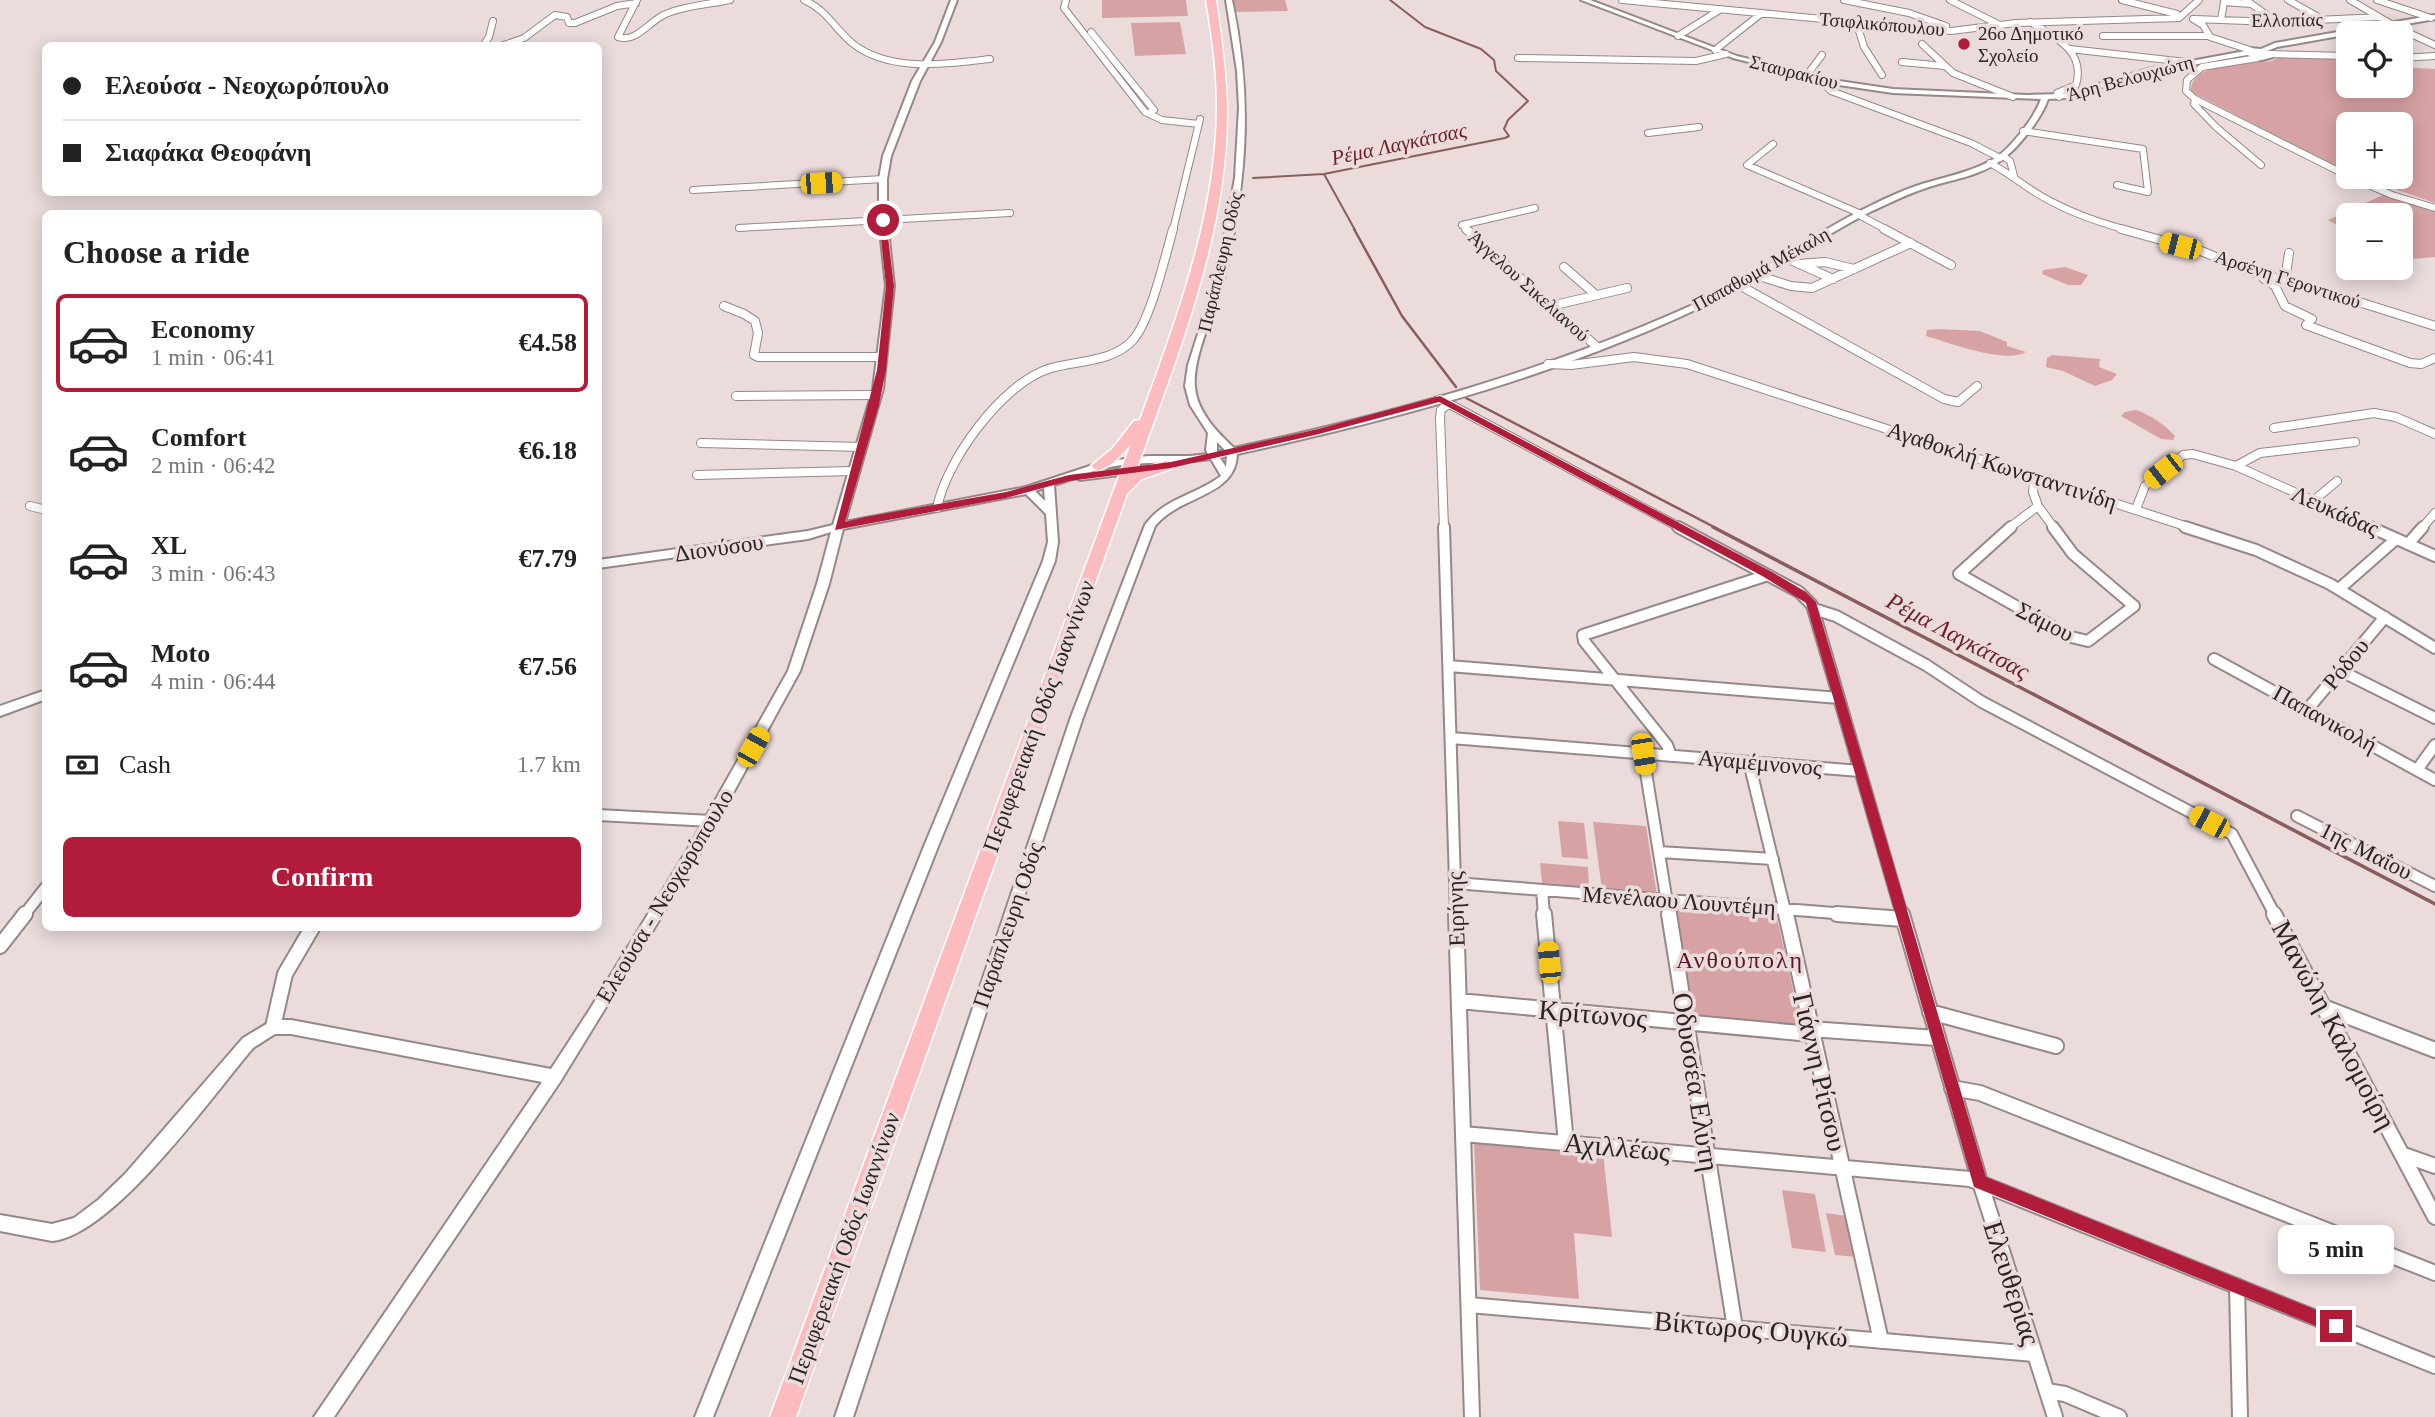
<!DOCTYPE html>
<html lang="en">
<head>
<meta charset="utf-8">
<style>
  body { margin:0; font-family:Georgia,serif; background:#f6f6f6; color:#222; height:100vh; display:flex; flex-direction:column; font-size:26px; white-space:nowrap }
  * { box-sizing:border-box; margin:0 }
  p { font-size:23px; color:#767676 }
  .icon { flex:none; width:38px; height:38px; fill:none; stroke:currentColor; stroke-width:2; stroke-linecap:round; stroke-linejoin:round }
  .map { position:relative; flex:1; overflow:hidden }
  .sheet { position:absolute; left:42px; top:210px; width:560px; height:721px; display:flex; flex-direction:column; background:#fff; border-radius:10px; box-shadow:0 4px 18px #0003 }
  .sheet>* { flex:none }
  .guide { position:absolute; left:42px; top:42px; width:560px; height:154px; border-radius:10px; box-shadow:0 4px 18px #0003; display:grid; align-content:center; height:154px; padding:0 21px; background:#fff }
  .fabs { position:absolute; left:2336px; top:21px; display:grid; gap:14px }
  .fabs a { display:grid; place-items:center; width:77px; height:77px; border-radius:10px; background:#fff; box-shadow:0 4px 18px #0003; font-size:35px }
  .end { position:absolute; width:32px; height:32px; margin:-16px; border:9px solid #b01c39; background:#fff; box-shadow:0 0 0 4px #fff }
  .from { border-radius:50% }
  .bubble { position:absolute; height:49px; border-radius:10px; background:#fff; box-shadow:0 4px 18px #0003; font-size:23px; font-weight:800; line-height:49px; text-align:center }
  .car { position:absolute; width:21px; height:42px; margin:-21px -10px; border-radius:9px; box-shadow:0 0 5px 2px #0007; background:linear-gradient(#f5c518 24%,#345 0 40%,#f5c518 0 76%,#345 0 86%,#f5c518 0) }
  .guide b { display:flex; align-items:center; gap:24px; height:66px; font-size:26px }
  .guide b+b { border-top:2px solid #e0e0e0 }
  .guide i { width:18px; height:18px; background:#222 }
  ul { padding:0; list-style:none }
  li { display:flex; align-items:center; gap:21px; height:98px; margin:0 14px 10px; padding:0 7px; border:4px solid transparent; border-radius:10px }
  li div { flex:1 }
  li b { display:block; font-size:26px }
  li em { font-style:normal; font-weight:800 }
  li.active { border-color:#b01c39 }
  li>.icon { width:63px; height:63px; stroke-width:1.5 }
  h2 { padding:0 21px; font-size:32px; line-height:84px }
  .pay { display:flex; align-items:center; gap:18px; height:77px; padding:0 21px; font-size:26px }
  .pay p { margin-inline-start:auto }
  .primary-button { display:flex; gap:14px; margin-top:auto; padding:14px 21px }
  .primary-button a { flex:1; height:80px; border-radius:10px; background:#b01c39; color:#fff; font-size:28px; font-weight:800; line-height:80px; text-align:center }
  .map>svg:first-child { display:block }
</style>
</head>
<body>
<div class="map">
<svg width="2435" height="1417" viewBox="0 0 2435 1417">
  <rect width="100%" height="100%" fill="#ebdbdb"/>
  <path fill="#d7a2a3" d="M1102,0H1186L1188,16L1102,18Z
    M1232,0H1285L1288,11L1234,12Z
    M1180,22L1186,54L1135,56L1131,23Z
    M2280,56L2330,58L2348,63V86H2401V67L2435,69V203L2360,177H2401V124H2348V172L2191,92C2190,61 2250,63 2272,61Z
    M2383,195L2435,210V257L2412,259L2401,254V215H2348V231L2328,220Z
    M2065,267L2088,275L2081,285H2068L2042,274L2043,270Z
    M1939,329L1980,331L2007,342V346L2026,352C2003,364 1951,343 1926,336L1927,330Z
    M2052,355L2100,359L2099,367L2117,374L2112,380L2095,386L2063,371L2046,367L2047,358Z
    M2136,410C2151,415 2165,425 2175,436L2173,440L2161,439L2121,416L2125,412Z
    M1558,821L1584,823L1588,859L1562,857Z
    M1593,822L1646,826L1657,895L1602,890Z
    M1540,863L1588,867L1589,887L1542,883Z
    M1676,907L1776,914L1802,1029L1695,1020Z
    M1474,1141L1603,1152L1612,1237L1574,1233L1579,1299L1480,1290Z
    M1782,1190L1815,1194L1826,1252L1792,1248Z
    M1826,1213L1846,1216L1856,1257L1835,1255Z"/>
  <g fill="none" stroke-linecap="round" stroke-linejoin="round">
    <path stroke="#895d5e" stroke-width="2" d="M1253,178L1324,174
      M1355,230L1324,174L1505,138L1509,136L1504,129L1508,120L1528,101L1496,71L1494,60L1481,49L1425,27L1390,0"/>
    <path stroke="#895d5e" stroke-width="2.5" d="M1354,229L1402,316L1456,387
      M1466,398L1716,528"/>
    <path stroke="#895d5e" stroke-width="3.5" d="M1713,527L2435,904"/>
    <defs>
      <path id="minor-far3" d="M637,0L618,37C634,43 647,25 660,17C676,7 711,4 730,0
        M804,0C827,10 834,28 852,43C889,73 947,64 990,59
        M1066,0L1064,8L1145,112L1162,120L1199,124
        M1622,0L1951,31L2016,23L2179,18L2199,0
        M1844,0L1909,13L1946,26
        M1950,0L1998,24
        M2122,0L2177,14
        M2246,0L2275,21
        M2288,0L2322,19
        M2350,0L2398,28L2435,45
        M2377,0L2431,18
        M2193,19L2203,25L2210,37L2250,50
        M2194,19L2274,22L2379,17
        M2221,20L2224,2L2251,4
        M1856,21L1864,47L1882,75
        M2030,22C2055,37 2086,51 2076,85L2057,93L2059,97
        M1091,32L1154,110L1151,112
        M1678,36L1721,9
        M2103,36H2209
        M1922,44L1953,73L2013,97
        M483,46L489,37L493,21
        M501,46L524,38L555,15L567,17L569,23H575L617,6L636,3
        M2070,49L2186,62
        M1715,50L1762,13
        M2269,54L2348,56
        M1518,58L1696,61L1726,54
        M2258,58L2202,67L2187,80L2186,91L2195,99L2348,176
        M2401,58L2435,56
        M1902,62L1945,66
        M1807,75L1822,55
        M1830,81L1828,88L1831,91L1971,143L2000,158
        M2195,99L2194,104L2216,127L2261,165
        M2023,131L2143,149L2148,192L2117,185
        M1648,133L1699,127
        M1773,144L1747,165L1861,214
        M2003,156L2010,161L2014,176
        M1990,163C2003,170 2014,178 2027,187C2056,207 2093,221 2127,230
        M2350,177L2392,195L2435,208
        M693,190L883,179
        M1859,215L1887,230
        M1462,225L1468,230
        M1462,225L1535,208
        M739,228L1010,213
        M1173,230L1200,119"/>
      <path id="minor-far2" d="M1466,229L1597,347
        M1884,229L1951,265
        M2121,229L2201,251L2255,273L2302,284L2435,326
        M1784,257L1833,279
        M1799,264L1825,262L1854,269
        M1564,267L1596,295
        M1756,275L1791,286L1812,288L1911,243
        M2263,278L2275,286L2285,306L2312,319L2306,325L2410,363L2421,364L2435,358
        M2285,280L2289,253
        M1739,285L1944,399L1958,402L1977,386
        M724,306L744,314L755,321L758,333L754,355L758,357H883
        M1551,306L1627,288
        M1548,364L1571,365L1634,357L1687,364L2191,528
        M736,396L877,395
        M1440,399L1681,528
        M2274,428L2374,413L2396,417L2435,434
        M701,443L861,447
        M2236,466L2260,453L2355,442
        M697,475L853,471
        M2035,476L2033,492L2038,506
        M2313,501L2337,481
        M30,506L46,510
        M2038,506L2054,528
        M937,508C946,461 1001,385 1048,369C1076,360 1112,363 1133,340C1151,319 1165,257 1173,229
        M2136,509L2145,486L2183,455L2193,454L2236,466L2374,528
        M1444,528L1440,417L1441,410L1448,404
        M2009,528L2038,506
        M2422,528L2435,513"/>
      <path id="minor-far1" d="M1444,527L1456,915
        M1678,527L1799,592L1812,605L1902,915
        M2011,527L1959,574L2071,637L2088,641L2134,606L2073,554L2053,527
        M2185,527L2256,550L2330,584L2435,648
        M2370,527L2435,556
        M2408,544L2423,527
        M2339,589L2396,539
        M1814,609L1836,616L1926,665L1982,702L2232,834L2275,915
        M2214,659L2435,780
        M1449,666L1839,698
        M2341,671L2435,718
        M2307,710L2385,617
        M1451,738L1860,771
        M1643,754L1669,915
        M1671,756L1667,745L1584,641L1583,635L1768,575
        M1749,762L1786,915
        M2417,770L2435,745
        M598,815L711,821
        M2297,816L2435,886
        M1659,852L1773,859
        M1455,883L1859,915
        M1542,890L1544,915
        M24,915L46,887"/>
      <path id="minor" d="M1456,914L1472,1417
        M1544,914L1566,1143
        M1669,914L1735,1328
        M1786,914L1881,1341
        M1837,914L1903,919
        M1902,914L1980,1182L2055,1417
        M2274,914L2435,1217
        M0,946L25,914
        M1459,1001L1811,1034
        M2326,1008L2435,1050
        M1930,1012L2056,1046
        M273,1027L285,974L312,928
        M1810,1029L1937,1038
        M1952,1088L1980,1093L2435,1273
        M1463,1134L1970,1179L2435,1366
        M2404,1155L2435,1166
        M2237,1286L2240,1417
        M1469,1305L2034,1354
        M2047,1391L2065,1394L2119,1417"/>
      <path id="tertiary" d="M951,0H957L941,42L920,81L891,156L887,179V220L894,286L883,389L845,522L1026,487L1102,462L1148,456H1190L1208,454L1206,450L1208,433L1190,405L1185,386L1188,365L1214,284L1222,249L1235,178L1239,107L1237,71L1226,0H1232C1253,99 1247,182 1224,279C1216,309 1192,357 1195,387C1197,412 1217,432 1234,448C1398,413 1560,367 1712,296C1766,270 1814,233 1868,207C1886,198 1903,190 1922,184C1945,177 1971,172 1992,160C2009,151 2035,117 2041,99L1893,93L1839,85L1733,58L1581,0H1590L1737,56L1839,81L1893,89L2027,95L2065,94L2148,69L2245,51L2250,48L2261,49L2275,43L2435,15V19L2277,47L2267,51L2273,55V57L2262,60L2247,55L2149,73L2068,98L2048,99C2042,118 2017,150 2000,161C1980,176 1949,180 1926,188C1907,194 1890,203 1872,211C1820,237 1773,272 1720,298C1568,373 1402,418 1237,454C1236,497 1180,495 1155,526L1083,717L853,1417H835L1071,717L1145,525C1164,498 1196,495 1221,476L1211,459C1171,465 1129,459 1090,472L1159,464L1164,467L1159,470L1080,480L1075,478L1054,485L1058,542L1055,561L939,844L713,1417H695L925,844L1043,561L1048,542L1046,514L1026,494L843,529L829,584L800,671L699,855L560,1082L334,1417H314L542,1082L291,1034H275L253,1048C213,1095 113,1236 52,1241L0,1231V1215L52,1224L74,1218L98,1200L125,1174L243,1038L273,1020H291L551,1069L590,1009L689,847L788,671L817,584L831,532L808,539L598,568V560L808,531L833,525L873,389L886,286L879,220V179L883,156L912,81L935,42ZM1217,442L1225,450L1217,452ZM1227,456L1226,466V467L1220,458ZM1044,488L1045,501L1035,491Z
        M46,690V699L0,716V706Z"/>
      <path id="trunk" d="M1206,0H1216C1221,35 1226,70 1227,106C1229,231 1177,356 1136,471L1166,461L1173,466L1171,469L1142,479L1127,494L796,1417H770L1131,444C1122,455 1112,466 1098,471L1091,466L1112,449L1134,421L1140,420C1176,320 1217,214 1217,106C1217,70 1212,35 1206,0Z"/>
    </defs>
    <use href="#minor-far3" stroke="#968888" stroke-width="8"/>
    <use href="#minor-far2" stroke="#968888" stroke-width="10"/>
    <use href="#minor-far1" stroke="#968888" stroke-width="14"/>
    <use href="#minor" stroke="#968888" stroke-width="18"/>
    <use href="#tertiary" stroke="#968888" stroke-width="4"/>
    <use href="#trunk" stroke="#fff" stroke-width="3"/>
    <use href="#minor-far3" stroke="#fff" stroke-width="6"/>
    <use href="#minor-far2" stroke="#fff" stroke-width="8"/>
    <use href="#minor-far1" stroke="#fff" stroke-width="10"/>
    <use href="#minor" stroke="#fff" stroke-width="14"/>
    <use href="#tertiary" fill="#fff" fill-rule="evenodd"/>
    <use href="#trunk" fill="#fcbbbe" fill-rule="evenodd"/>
  </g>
  <path fill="#b01c39" d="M883,218L886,220L894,286L886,370L879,405L845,522L865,517L1006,492L1069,475L1171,462L1318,429L1440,396L1772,572L1806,592L1816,602L1986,1177L2341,1320L2344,1326L2341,1332L2336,1334L1974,1187L1806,603L1764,577L1439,402L1319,434L1171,468L1069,481L1006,498L835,530L877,370L886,286L879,220Z"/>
  <circle fill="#b01c39" stroke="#ebdbdb" stroke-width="2.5" cx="1964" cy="44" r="7"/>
  <g text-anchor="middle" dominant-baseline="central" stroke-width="7" stroke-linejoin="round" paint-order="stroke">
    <g font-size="19" fill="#2a2424" stroke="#ebdbdb">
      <text transform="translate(2287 20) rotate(-1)">Ελλοπίας</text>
      <text transform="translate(1882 24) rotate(5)">Τσιφλικόπουλου</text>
      <text transform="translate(1794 72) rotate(14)">Σταυρακίου</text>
      <text transform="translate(2130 78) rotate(-15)">Άρη Βελουχιώτη</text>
      <text transform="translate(1220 262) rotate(-77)">Παράπλευρη Οδός</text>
      <text transform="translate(1761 269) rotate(-29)">Παπαθωμά Μέκαλη</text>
      <text transform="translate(2288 279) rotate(18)">Αρσένη Γεροντικού</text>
      <text transform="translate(1529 286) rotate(42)">Άγγελου Σικελιανού</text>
    </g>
    <g font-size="19" fill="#2a2424" stroke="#ebdbdb" text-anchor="start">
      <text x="1978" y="33">26ο Δημοτικό<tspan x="1978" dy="22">Σχολείο</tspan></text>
    </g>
    <g font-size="21" font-style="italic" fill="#6c1f29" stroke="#ebdbdb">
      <text transform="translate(1399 144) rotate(-12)">Ρέμα Λαγκάτσας</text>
    </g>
    <g font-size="23" fill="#2a2424" stroke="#ebdbdb">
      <text transform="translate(2002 466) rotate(18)">Αγαθοκλή Κωνσταντινίδη</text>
      <text transform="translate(2335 511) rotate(24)">Λευκάδας</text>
      <text transform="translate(719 548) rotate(-8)">Διονύσου</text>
      <text transform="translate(2045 622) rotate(27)">Σάμου</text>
      <text transform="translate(2346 664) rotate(-51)">Ρόδου</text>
      <text transform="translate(1039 716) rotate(-70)">Περιφερειακή Οδός Ιωαννίνων</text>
      <text transform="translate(2325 719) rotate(29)">Παπανικολή</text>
      <text transform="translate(1760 763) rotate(5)">Αγαμέμνονoς</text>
      <text transform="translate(2366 851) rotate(27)">1ης Μαΐου</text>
      <text transform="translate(665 896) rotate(-59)">Ελεούσα - Νεοχωρόπουλο</text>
      <text transform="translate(1679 901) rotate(4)">Μενέλαου Λουντέμη</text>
      <text transform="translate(1456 909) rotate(-92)">Ειρήνης</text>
      <text transform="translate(1008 925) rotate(-71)">Παράπλευρη Οδός</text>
      <text transform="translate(844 1248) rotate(-70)">Περιφερειακή Οδός Ιωαννίνων</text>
    </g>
    <g font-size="24" font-style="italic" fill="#6c1f29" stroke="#ebdbdb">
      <text transform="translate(1958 636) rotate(28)">Ρέμα Λαγκάτσας</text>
    </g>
    <g font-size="24" letter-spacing="2" fill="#5b161f" stroke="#ebdbdb">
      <text x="1740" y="960">Ανθούπολη</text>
    </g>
    <g font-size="28" fill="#2a2424" stroke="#ebdbdb">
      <text transform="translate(1593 1014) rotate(5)">Κρίτωνος</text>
      <text transform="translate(2334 1025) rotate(62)">Μανώλη Καλομοίρη</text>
      <text transform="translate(1820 1072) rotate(77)">Γιάννη Ρίτσου</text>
      <text transform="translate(1696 1082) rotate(81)">Οδυσσέα Ελύτη</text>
      <text transform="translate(1617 1147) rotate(5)">Αχιλλέως</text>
      <text transform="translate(2012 1283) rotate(72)">Ελευθερίας</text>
      <text transform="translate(1751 1329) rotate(5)">Βίκτωρος Ουγκώ</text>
    </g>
  </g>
</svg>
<div class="fabs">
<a><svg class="icon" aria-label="locate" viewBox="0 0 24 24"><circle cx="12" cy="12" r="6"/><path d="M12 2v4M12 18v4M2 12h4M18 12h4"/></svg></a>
<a>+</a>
<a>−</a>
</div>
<i class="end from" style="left:883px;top:220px"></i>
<i class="end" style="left:2336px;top:1326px"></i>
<div class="bubble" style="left:2278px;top:1225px;width:116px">5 min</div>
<i class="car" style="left:821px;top:183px;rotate:87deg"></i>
<i class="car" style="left:2180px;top:246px;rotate:284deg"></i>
<i class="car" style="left:2163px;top:471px;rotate:232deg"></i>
<i class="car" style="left:753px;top:747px;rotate:29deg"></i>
<i class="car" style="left:1643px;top:754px;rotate:171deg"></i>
<i class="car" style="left:2209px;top:822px;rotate:298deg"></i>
<i class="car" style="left:1549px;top:962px;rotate:355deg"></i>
<div class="guide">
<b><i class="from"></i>Ελεούσα - Νεοχωρόπουλο</b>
<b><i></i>Σιαφάκα Θεοφάνη</b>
</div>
<section class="sheet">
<h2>Choose a ride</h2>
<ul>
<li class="active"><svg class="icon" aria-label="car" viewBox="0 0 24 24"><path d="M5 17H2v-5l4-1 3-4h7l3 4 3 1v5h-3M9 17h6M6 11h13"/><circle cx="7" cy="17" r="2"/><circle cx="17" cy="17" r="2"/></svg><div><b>Economy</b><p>1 min · 06:41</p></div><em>€4.58</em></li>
<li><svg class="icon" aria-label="car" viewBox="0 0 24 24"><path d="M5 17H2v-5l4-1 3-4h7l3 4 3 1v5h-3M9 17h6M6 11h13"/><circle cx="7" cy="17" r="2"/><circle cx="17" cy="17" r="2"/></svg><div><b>Comfort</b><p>2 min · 06:42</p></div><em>€6.18</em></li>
<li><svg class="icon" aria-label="car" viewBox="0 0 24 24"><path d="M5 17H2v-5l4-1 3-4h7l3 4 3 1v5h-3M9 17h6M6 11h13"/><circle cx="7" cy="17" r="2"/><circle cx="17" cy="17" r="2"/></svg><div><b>XL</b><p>3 min · 06:43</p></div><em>€7.79</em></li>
<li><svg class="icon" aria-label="car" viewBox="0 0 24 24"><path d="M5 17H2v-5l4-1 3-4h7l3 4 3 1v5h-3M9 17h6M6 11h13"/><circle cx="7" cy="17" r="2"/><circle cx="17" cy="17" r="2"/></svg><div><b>Moto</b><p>4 min · 06:44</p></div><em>€7.56</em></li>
</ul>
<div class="pay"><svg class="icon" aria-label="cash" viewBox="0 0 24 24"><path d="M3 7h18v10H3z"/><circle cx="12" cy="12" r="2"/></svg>Cash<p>1.7 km</p></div>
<div class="primary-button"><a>Confirm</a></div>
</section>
</div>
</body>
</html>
